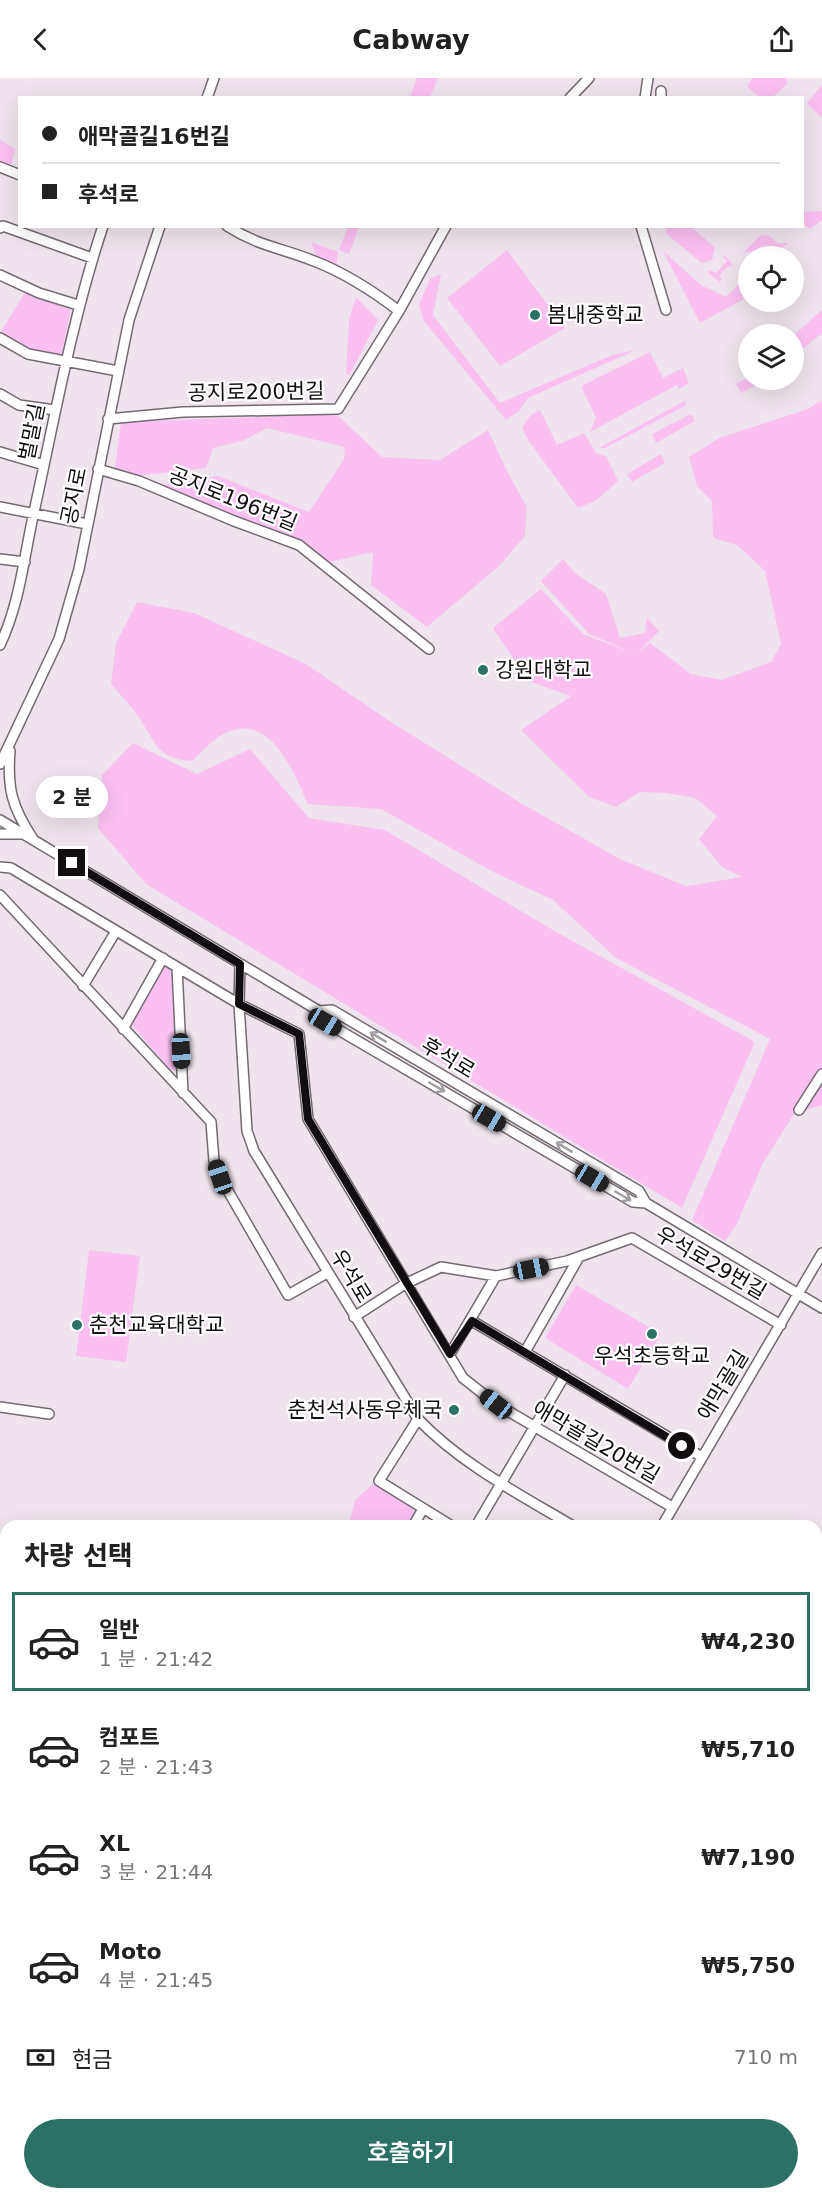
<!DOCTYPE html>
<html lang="ko">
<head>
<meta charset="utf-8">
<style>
  body { margin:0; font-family:"DejaVu Sans","Noto Sans KR",sans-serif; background:#f2f2f2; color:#222; height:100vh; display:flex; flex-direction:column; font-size:22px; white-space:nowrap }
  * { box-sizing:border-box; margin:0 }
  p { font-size:20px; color:#767676 }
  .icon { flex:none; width:33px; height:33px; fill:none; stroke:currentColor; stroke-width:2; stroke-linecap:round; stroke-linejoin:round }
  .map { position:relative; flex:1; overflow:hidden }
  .sheet { position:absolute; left:0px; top:1442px; width:822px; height:680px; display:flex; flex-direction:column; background:#fff; border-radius:18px 18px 0 0; box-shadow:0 6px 24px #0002 }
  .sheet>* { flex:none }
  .banner { position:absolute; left:18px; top:18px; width:786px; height:132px; border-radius:0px; box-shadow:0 6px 24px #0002; display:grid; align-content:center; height:132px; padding:0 24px; background:#fff }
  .buttons { position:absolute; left:738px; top:168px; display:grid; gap:12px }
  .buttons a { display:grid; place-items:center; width:66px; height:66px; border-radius:50%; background:#fff; box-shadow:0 6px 24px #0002; font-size:30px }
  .end { position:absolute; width:27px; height:27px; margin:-14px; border:8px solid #110d11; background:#fff; box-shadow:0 0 0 3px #fff }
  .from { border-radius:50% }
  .bubble { position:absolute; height:42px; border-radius:21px; background:#fff; box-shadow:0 6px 24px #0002; font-size:20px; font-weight:600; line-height:42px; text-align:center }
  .car { position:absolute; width:18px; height:36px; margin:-18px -9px; border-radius:8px; box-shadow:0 0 4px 2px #0007; background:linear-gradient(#222 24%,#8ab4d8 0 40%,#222 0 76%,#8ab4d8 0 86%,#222 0) }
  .banner b { display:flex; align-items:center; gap:21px; height:57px; font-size:22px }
  .banner b+b { border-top:2px solid #e0e0e0 }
  .banner i { width:15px; height:15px; background:#222 }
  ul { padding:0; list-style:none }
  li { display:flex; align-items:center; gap:18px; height:99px; margin:0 12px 9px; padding:0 12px; border:3px solid transparent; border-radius:0px }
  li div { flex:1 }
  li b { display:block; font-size:22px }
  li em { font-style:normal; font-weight:600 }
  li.current { border-color:#2b7166 }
  li>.icon { width:54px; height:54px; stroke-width:1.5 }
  h2 { padding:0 24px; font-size:27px; line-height:72px }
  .pay { display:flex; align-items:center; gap:15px; height:66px; padding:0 24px; font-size:22px }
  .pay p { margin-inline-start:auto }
  .primary-button { display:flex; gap:12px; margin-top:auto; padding:12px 24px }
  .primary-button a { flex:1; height:69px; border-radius:36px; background:#2b7166; color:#fff; font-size:24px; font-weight:600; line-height:69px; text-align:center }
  header { display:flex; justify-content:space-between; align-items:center; height:78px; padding:0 24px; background:#fff; font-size:27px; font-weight:600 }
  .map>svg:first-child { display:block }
</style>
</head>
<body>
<header><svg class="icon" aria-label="back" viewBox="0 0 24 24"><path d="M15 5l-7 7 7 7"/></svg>Cabway<svg class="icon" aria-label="share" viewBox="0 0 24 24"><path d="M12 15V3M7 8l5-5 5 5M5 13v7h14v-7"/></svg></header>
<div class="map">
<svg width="822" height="2120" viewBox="0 0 822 2120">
  <rect width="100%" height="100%" fill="#efe4ed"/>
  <path fill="#fac0f2" d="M417,0H438L430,19H410Z
    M752,0H787V6L773,19H759L747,8Z
    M822,7V40L807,25Z
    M0,62L15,71L10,93L0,92Z
    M822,133V142L810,151L803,145V134Z
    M348,149H359L349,176L339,172Z
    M667,149H692L715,170L712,182L702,185L665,155Z
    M761,157L769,158L778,165H789L780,171L743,175Z
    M311,164L338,174L336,190L316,177Z
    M507,172L565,250L500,288L447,220Z
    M663,173L701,207L726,219L748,198L743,192L748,187V219L700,245Z
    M725,177L734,189L730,187L719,197L722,201L720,204L708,195L710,192L716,195L727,183L723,179Z
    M441,196L433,237L500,325L612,277L636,272L528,320L519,333L506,342L423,242L419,226L430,201Z
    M26,213L71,232L60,283L22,272L0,255Z
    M356,219L378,242L349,298L346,294L349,241Z
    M822,232V255L799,274L794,257Z
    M650,274L663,300L683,290L689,305L679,311L677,307L590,354L596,340L581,308Z
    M748,300V302H766L741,315L736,306Z
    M686,322L685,328L605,370H599Z
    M822,322V1027L794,1036L763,1085L737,1146L725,1163L692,1142L770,961L616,880L553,822L497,796L381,731L308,726C292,692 269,629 220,658C210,664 201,675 192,683C156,681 156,664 138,638C130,627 120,617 111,606L116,565L137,524L194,535L306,586L388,642L519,724L620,781L686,808L742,799L722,789L699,761L717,738L695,720L667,715L640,714L616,729L589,719L521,652L571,618L528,603L493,550L541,511L583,556L636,576L589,556L541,503L563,481L575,495L606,516L620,560L645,555L647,540L659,553L637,575L650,565L691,596L722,602L771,584L781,566L765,493L737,467L713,460L712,423L697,408L689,379L719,360L808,331Z
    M540,332L557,367L584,355L597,376L606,378L618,403L597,422L578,430L528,362L522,349L531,337Z
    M336,336L382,379L440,382L488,352L509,397L527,429L525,458L499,488L427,549L371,507L373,474L321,486L297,471L145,410L218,398L309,434L344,381L345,369L267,350L242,363L213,370L206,390L127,399L114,397L121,344Z
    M691,336L695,343L656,365L652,356Z
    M661,376L665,385L632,404L627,396Z
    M133,665L197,696L250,671L309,740L385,752L553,852L755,964L682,1130L146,806L98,750L102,697Z
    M161,888L171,891L178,992H171L130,945Z
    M89,1172L140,1178L126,1284L76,1278Z
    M576,1207L661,1256L628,1311L545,1260Z
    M375,1404L414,1429L415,1435L408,1447L349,1448L355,1422Z
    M0,1500L6,1509V1726L3,1728L0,1726Z
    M6,1870V2115H337L327,2120H0V1871Z
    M822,1878V1996L820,1997L816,1988V1881Z"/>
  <path fill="#b66aac" d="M487,2115H593L582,2120H489Z"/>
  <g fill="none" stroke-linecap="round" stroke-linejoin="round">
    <defs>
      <path id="minor" d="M661,13V20
        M207,20L214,0
        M570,20L589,0
        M645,20L648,0
        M0,89L20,97
        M227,148C258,168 282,170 314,183C345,195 373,213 399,233
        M641,148L666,232
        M0,150L3,148L92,180
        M0,197L39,215L78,227
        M0,260L28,276L118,293
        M0,316L19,327L55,332
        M108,341L183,334L338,331L399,233L446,148
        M0,374L44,387
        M98,391L139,403L234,443L299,467L429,571
        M0,429L87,446
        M0,481L25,484
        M0,567C20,525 24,478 34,434C55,338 72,242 103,148
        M10,673C7,711 12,729 33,761
        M0,686L59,561L79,491L129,242L160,148
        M0,742L319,933L325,944L633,1124L646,1125L822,1230
        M0,756H22
        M0,789L11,790L239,926L299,956L308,1041L463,1300L496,1326L672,1429
        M0,817L211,1044L214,1083L220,1099L288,1217L327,1195
        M240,886L239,926L247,1053L254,1073L418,1341C461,1386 519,1416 573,1448
        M177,889L183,1015
        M83,908L116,853
        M319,933L332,932L639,1113L646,1125
        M123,951L163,880
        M799,1032L822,996
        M354,1239L405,1206L441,1189L496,1198L567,1183L632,1160L781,1247
        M472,1243L702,1379
        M525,1274L579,1179
        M450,1276L496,1198
        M0,1329L49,1336
        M418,1341L379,1403L452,1448
        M413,1448L423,1431
        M476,1448L565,1297
        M662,1448L822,1175
        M816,1668L822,1677"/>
    </defs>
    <use href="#minor" stroke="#746a72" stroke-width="12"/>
    <use href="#minor" stroke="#fff" stroke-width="9"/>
  </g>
  <defs><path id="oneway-shaft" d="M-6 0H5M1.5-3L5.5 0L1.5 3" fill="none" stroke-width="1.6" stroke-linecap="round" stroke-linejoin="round" transform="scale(1.5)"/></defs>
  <g stroke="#a09ea0">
    <use href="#oneway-shaft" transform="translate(378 959) rotate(-149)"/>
    <use href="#oneway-shaft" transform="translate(437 1009) rotate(30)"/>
    <use href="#oneway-shaft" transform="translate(564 1069) rotate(-149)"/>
    <use href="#oneway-shaft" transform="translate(623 1118) rotate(30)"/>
  </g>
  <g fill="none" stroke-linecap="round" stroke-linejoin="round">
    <path stroke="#110d11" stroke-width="8" d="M72,785L240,886L239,926L299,956L308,1041L450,1276L472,1243L682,1368"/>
  </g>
  <g fill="#2b7166" stroke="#fff" stroke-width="2">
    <circle cx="535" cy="237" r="6"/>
    <circle cx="483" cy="592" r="6"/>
    <circle cx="77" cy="1247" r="6"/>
    <circle cx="652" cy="1256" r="6"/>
    <circle cx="454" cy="1332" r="6"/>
  </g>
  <g text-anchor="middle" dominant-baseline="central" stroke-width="4.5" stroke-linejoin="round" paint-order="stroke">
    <g font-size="21" fill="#110d11" stroke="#fff" text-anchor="start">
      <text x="547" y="237">봄내중학교</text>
      <text x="495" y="592">강원대학교</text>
      <text x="89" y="1247">춘천교육대학교</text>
      <text x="652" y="1278" text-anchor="middle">우석초등학교</text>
      <text x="442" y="1332" text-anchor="end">춘천석사동우체국</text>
    </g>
    <g font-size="21" fill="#110d11" stroke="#fff">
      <text transform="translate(256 314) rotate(-1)">공지로200번길</text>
      <text transform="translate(32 354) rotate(-79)">벌말길</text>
      <text transform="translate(74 418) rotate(-79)">공지로</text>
      <text transform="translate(233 421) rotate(22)">공지로196번길</text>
      <text transform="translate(448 980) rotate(31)">후석로</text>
      <text transform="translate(711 1185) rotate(30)">우석로29번길</text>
      <text transform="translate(351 1198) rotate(59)">우석로</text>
      <text transform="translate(723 1307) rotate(-59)">애막골길</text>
      <text transform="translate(596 1364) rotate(30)">애막골길20번길</text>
    </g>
  </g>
</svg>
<div class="buttons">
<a><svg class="icon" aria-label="locate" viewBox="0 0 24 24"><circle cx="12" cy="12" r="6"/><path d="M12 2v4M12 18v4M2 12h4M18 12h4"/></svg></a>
<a><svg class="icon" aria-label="layers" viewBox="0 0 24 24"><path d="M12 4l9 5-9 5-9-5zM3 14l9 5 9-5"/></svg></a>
</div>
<i class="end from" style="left:682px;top:1368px"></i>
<i class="end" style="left:72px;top:785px"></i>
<div class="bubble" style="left:36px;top:698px;width:72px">2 분</div>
<i class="car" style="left:325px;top:944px;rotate:121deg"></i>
<i class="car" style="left:181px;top:973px;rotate:177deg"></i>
<i class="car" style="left:489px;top:1040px;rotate:120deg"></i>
<i class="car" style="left:220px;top:1099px;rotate:341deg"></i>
<i class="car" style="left:592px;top:1100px;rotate:120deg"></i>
<i class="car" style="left:531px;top:1191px;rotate:79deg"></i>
<i class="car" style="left:496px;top:1326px;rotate:308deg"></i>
<div class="banner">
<b><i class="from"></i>애막골길16번길</b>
<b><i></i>후석로</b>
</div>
<section class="sheet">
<h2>차량 선택</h2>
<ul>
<li class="current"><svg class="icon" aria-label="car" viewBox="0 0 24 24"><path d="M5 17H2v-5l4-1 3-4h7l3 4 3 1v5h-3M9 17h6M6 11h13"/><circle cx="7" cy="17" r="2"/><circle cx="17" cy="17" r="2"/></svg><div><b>일반</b><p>1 분 · 21:42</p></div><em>₩4,230</em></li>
<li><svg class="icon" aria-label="car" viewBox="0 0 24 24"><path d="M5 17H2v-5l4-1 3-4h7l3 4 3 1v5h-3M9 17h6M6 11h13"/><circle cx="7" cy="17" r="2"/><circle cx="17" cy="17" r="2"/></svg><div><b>컴포트</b><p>2 분 · 21:43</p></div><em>₩5,710</em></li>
<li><svg class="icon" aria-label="car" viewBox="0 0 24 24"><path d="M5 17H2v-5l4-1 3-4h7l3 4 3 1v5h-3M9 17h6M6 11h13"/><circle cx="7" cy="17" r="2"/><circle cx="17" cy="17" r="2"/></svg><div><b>XL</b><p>3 분 · 21:44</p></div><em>₩7,190</em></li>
<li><svg class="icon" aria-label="car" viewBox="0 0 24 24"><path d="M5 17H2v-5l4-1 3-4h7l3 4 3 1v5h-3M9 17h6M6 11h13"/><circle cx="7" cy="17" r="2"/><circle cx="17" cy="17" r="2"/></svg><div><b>Moto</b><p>4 분 · 21:45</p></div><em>₩5,750</em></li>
</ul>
<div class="pay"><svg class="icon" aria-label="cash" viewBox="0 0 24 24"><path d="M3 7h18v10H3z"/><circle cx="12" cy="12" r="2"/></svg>현금<p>710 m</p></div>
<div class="primary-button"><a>호출하기</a></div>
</section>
</div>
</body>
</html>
